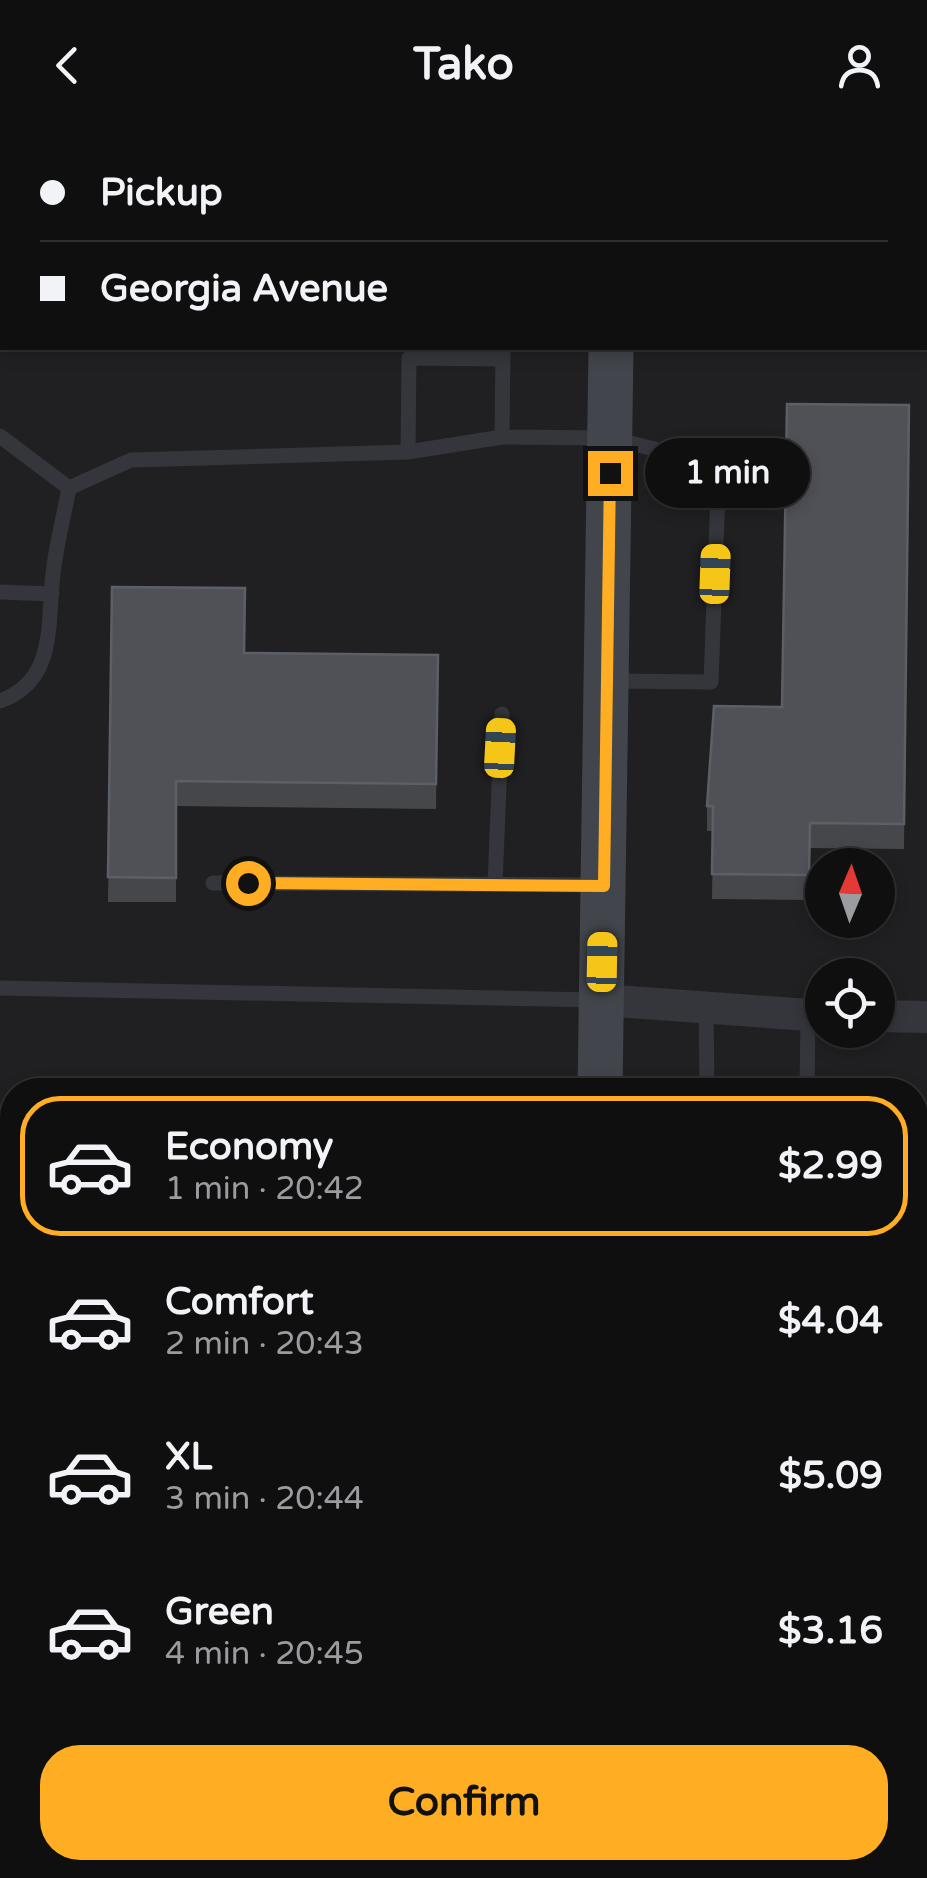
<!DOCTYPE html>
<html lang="en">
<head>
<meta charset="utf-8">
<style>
  body { margin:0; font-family:"Varela Round",sans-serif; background:#181819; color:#f1f3f6; height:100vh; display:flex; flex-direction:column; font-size:38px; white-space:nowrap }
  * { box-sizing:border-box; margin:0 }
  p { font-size:32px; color:#9b9c9f }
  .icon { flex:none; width:55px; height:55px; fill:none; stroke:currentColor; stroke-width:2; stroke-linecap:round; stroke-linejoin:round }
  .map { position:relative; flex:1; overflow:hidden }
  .drawer { position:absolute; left:0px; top:948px; width:928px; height:802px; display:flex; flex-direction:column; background:#0f0f10; border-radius:40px 40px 0 0; box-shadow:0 5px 15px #0003,0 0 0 2px #2f2f30 }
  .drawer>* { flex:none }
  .top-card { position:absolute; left:0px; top:0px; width:928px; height:220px; box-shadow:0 5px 15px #0003,0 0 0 2px #2f2f30; display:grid; align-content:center; height:220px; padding:0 40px; background:#0f0f10 }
  .needle { width:65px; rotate:2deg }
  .controls { position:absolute; left:805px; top:718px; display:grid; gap:20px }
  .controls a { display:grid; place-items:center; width:90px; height:90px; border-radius:50%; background:#0f0f10; box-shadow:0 5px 15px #0003,0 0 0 2px #2f2f30; font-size:50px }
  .end { position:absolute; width:45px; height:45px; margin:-22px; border:12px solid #ffae23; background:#111; box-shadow:0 0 0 5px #111 }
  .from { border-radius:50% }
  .bubble { position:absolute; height:70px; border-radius:35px; background:#0f0f10; box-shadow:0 5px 15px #0003,0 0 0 2px #2f2f30; font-size:32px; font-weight:700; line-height:70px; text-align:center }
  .car { position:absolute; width:30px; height:60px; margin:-30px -15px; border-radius:12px; box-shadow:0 0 8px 2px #0007; background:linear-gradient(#f5c518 24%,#345 0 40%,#f5c518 0 76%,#345 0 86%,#f5c518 0) }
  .top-card b { display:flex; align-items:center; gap:35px; height:95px; font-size:38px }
  .top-card b+b { border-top:2px solid #2f2f30 }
  .top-card i { width:25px; height:25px; background:#f1f3f6 }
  ul { padding:18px 0 0; list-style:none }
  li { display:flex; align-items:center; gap:30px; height:140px; margin:0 20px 15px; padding:0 20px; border:5px solid transparent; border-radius:40px }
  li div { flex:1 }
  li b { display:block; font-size:38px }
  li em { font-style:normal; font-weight:700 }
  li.active { border-color:#ffae23 }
  li>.icon { width:90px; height:90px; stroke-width:1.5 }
  .cta { display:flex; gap:20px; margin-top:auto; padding:20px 40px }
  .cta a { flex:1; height:115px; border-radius:40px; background:#ffae23; color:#111; font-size:40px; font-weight:700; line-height:115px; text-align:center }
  header { display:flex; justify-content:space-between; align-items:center; height:130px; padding:0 40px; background:#0f0f10; font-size:45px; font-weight:700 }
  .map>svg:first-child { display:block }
</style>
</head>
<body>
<header><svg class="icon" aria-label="back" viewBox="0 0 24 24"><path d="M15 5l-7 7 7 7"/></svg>Tako<svg class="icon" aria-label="person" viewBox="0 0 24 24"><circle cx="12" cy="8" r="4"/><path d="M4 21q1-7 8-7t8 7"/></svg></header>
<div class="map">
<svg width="927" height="1748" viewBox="0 0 927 1748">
  <rect width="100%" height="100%" fill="#141416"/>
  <path fill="#202023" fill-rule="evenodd" d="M0,0H927V1748H0ZM2,2H925V218H2ZM822,735H878V790H822ZM822,845H878V900H822ZM12,960H915V1738H12Z"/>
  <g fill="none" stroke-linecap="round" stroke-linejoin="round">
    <path stroke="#34363b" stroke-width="15" d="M924,0V2
      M925,36L927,55
      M0,306L69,358
      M502,307L503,218
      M408,322L409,228L503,229
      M0,462L52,464
      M0,571C57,551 47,493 53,444C56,415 64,386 69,358L131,330L408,322L502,307L610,308L719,335L711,552L611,551
      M213,753L599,755
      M495,754L502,584
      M0,858L596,870
      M706,876L707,960
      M807,960L808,886
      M915,1021H927
      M0,1192H12
      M0,1562L8,1570L6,1748
      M915,1580L927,1577
      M709,1738L927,1740
      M288,1748V1738
      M444,1748V1738"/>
    <path stroke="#34363b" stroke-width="32" d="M602,870L822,886
      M878,886L927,887"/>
    <path stroke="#42454b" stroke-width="45" d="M614,2V0
      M600,960L611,218
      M588,1748V1738"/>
  </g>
  <path fill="#45474b" d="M909,275L904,719L810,718L809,770L712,769L713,701H707V676L782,577Z
    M112,457L244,523L438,525L436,679L176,676V772H108Z
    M0,1268H12V1457H0Z
    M915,1385H927V1490H915Z"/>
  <path fill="#4f5157" stroke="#5d5f66" stroke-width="2.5" d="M827,0H898V2H827Z
    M787,274L909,275L904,694L810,693L809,745L712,744L713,676H707L714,576L782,577Z
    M112,457L245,458L244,523L438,525L436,654L176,651V748L108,747Z
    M0,1268H12V1433L0,1432Z
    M915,1385H927V1465H915Z"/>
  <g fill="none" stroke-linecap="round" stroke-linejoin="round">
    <path stroke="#ffae23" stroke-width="12" d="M248,753L604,756L610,343"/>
  </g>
</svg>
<div class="controls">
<a><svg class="needle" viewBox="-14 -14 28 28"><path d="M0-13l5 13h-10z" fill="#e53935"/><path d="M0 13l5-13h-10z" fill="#9b9c9f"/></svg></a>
<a><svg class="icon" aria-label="locate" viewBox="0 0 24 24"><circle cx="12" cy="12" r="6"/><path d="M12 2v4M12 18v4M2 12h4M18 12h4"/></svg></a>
</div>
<i class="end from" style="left:248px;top:753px"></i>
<i class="end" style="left:610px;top:343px"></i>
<div class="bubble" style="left:645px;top:308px;width:165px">1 min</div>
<i class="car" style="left:715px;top:444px;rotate:2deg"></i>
<i class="car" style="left:500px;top:618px;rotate:3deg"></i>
<i class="car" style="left:602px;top:832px;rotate:1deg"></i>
<div class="top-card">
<b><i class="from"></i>Pickup</b>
<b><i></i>Georgia Avenue</b>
</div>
<section class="drawer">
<ul>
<li class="active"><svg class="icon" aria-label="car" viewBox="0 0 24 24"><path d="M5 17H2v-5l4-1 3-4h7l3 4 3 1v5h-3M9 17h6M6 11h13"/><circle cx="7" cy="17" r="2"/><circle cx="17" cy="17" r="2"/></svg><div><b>Economy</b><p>1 min · 20:42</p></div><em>$2.99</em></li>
<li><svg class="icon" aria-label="car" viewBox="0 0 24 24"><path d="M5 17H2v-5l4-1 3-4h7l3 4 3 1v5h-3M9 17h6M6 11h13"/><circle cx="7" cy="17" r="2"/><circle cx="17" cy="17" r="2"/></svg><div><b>Comfort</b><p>2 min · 20:43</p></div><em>$4.04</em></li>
<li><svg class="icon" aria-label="car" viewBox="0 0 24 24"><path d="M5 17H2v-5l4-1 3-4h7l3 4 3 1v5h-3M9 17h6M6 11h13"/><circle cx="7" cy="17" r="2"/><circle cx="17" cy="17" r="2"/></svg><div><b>XL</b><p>3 min · 20:44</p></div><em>$5.09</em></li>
<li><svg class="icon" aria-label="car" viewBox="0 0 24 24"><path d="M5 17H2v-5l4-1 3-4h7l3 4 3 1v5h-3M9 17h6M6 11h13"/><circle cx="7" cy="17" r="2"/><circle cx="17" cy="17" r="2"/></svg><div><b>Green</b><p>4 min · 20:45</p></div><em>$3.16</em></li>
</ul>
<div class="cta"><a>Confirm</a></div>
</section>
</div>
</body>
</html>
